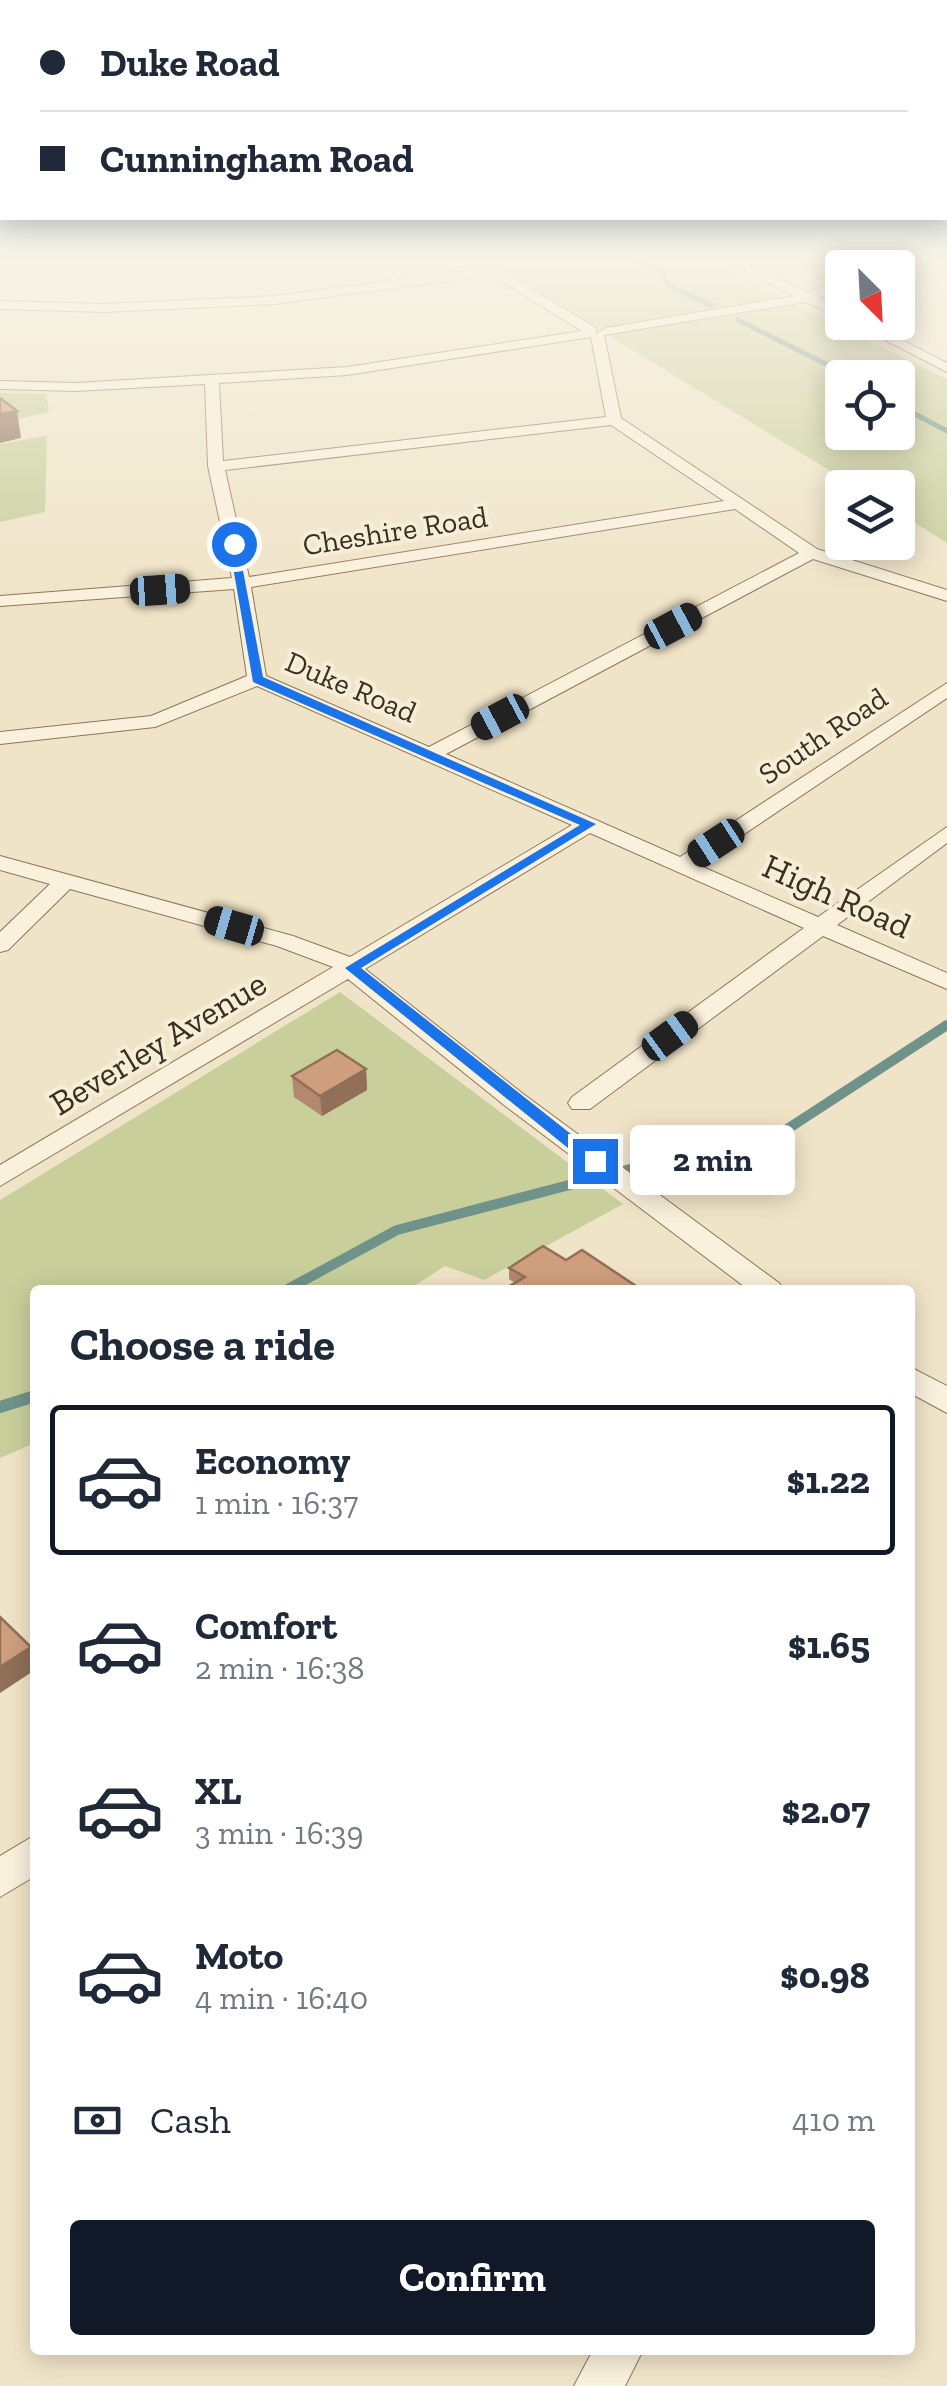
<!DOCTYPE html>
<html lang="en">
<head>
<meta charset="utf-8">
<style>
  body { margin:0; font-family:"Zilla Slab",serif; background:#f6f6f7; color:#1f2937; height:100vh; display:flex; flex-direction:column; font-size:38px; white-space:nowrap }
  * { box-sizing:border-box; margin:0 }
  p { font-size:32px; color:#747a83 }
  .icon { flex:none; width:55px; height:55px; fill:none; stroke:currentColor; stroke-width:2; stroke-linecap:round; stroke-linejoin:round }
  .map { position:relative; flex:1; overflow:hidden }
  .panel { position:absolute; left:30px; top:1285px; width:885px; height:1070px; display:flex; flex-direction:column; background:#fff; border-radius:10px; box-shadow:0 5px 25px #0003 }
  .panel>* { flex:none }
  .hud { position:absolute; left:0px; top:0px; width:948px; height:220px; box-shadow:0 5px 25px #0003; display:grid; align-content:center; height:220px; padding:0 40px; background:#fff }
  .needle { width:65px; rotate:156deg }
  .buttons { position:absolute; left:825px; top:250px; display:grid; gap:20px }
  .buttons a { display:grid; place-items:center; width:90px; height:90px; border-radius:10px; background:#fff; box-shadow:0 5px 25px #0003; font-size:50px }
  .end { position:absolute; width:45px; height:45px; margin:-22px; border:12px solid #1a73e8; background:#fff; box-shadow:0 0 0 5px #fff }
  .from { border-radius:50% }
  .bubble { position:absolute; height:70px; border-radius:10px; background:#fff; box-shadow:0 5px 25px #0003; font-size:32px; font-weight:700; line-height:70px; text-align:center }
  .car { position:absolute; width:30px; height:60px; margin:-30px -15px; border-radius:12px; box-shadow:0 0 8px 2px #0007; background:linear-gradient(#222 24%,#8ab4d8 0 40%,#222 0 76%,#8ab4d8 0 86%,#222 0) }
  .hud b { display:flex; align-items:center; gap:35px; height:95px; font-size:38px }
  .hud b+b { border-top:2px solid #e0e1e3 }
  .hud i { width:25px; height:25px; background:#1f2937 }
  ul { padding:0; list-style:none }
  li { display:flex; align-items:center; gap:30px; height:150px; margin:0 20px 15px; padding:0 20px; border:5px solid transparent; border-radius:10px }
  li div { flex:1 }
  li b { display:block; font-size:38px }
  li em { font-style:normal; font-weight:700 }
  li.on { border-color:#111827 }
  li>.icon { width:90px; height:90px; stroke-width:1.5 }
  h2 { padding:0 40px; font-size:45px; line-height:120px }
  .pay { display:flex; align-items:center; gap:25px; height:110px; padding:0 40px; font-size:38px }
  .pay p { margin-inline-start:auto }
  .button { display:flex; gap:20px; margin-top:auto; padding:20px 40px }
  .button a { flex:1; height:115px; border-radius:10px; background:#111827; color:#fff; font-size:40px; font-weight:700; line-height:115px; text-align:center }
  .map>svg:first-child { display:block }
</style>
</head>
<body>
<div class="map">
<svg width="947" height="2386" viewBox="0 0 947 2386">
  <rect width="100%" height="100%" fill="#f0e4c8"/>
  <path fill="#c9cf9b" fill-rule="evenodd" d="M485,260H703L947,379V543L898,512V488L857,487ZM842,378H898V432H842Z
    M0,393L46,394L49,412L0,423Z
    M47,436L45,512L0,522V444Z
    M340,992L623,1204L484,1280L445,1266L408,1290H35V1443L0,1458V1200Z"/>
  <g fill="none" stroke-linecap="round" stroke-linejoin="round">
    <path stroke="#6f938a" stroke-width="5" d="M630,260L657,269L670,286L711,305
      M738,320L854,378
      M898,405L947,431"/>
    <path stroke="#6f938a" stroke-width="10" d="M286,1290L397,1230L665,1160L772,1139L947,1025"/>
    <path stroke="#6f938a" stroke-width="12" d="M0,1407L35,1396"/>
    <defs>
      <path id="street" d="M476,260H484L596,328V334L606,328L794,296L724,260H740L808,293L842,280V288L818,298L842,310V319L806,302L604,335L621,418L817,549L947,590V601L813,559L446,754L680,857L947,683V698L698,865L818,917L947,827V843L837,925L947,973V989L823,936L590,1109H572L568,1103L572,1097L804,928L590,833L365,969L522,1093L779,1283L784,1290H749L504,1105L348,979L0,1186V1165L333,967L277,946L70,889L8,950L0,952V932L50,884L0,870V856L293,936L350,957L572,825L257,686L155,727L0,744V732L151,716L247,676L234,589L0,606V596L232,578L208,466L205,384L76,391L0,389V381L76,383L347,367L582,331L491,275L275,304L104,312L0,309V301L104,304L275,296L481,269ZM591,337L606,417L223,461L219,383L347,375ZM611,425L724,501L249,577L225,470ZM735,509L799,553L429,747L266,676L251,587Z
        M892,260H908L895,268H878Z
        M850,322H867L947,363V372Z
        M910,1367L947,1386V1413L910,1393Z
        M35,1835V1876L0,1897V1856Z
        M593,2350H643L625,2386H574Z"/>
    </defs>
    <use href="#street" stroke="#8d765c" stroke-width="2"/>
    <use href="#street" fill="#faf1dc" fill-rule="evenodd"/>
  </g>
  <path fill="#b2896c" d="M366,1069L367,1090L322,1116L294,1097L292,1076Z
    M566,1260L515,1283L509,1279V1268Z"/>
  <path fill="#916f58" d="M17,411L21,438L0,443V414Z
    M366,1069L367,1090L322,1116L320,1096Z
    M31,1647L35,1661V1670L0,1693V1667Z"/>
  <path fill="#cf9f7d" stroke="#916f58" stroke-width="2.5" d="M0,398L17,411L0,414Z
    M337,1050L366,1069L320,1096L292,1076Z
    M543,1246L566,1260L582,1250L642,1290H503L525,1277L509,1268Z
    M0,1617L31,1647L0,1667Z"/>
  <linearGradient id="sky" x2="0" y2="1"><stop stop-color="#8fbad6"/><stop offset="0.44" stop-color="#f8f3e6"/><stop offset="1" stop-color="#f8f3e6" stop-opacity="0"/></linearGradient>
  <rect width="947" height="594" fill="url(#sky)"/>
  <path fill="#1a73e8" d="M234,542L238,544L263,677L596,824L361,968L600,1157V1165H589L345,968L580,825L253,682L229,544Z"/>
  <g text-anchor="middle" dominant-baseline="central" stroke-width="8" stroke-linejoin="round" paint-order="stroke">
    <g font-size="30" fill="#3d2e20" stroke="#f7eed8">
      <text transform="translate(395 531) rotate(-9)">Cheshire Road</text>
      <text transform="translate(351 687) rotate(23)">Duke Road</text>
      <text transform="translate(823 736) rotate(-34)">South Road</text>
    </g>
    <g font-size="35" fill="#3d2e20" stroke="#f7eed8">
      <text transform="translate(837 896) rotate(24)">High Road</text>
      <text transform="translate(158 1043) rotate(-31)">Beverley Avenue</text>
    </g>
  </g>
</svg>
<div class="buttons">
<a><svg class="needle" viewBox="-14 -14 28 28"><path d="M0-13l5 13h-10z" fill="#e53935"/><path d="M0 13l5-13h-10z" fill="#747a83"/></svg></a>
<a><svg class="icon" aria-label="locate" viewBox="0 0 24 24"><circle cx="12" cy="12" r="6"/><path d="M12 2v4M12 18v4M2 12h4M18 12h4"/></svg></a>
<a><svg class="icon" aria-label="layers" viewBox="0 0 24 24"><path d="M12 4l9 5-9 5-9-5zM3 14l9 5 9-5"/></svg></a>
</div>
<i class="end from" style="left:234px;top:544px"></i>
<i class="end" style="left:595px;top:1161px"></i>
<div class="bubble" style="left:630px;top:1125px;width:165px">2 min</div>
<i class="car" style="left:160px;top:590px;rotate:86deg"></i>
<i class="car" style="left:673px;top:626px;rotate:62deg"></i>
<i class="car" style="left:500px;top:717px;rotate:242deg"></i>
<i class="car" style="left:716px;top:843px;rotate:237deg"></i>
<i class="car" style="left:234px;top:926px;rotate:286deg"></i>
<i class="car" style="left:670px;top:1036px;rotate:54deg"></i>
<div class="hud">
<b><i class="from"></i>Duke Road</b>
<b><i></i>Cunningham Road</b>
</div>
<section class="panel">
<h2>Choose a ride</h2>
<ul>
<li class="on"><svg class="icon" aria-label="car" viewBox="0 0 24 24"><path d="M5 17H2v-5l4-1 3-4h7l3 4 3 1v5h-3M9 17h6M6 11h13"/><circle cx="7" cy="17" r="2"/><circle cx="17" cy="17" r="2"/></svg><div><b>Economy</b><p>1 min · 16:37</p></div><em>$1.22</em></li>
<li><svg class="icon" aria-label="car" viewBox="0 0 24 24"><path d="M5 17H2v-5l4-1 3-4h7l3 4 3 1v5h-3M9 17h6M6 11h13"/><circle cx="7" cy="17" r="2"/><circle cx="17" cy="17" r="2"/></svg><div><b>Comfort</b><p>2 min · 16:38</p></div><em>$1.65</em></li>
<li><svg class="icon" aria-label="car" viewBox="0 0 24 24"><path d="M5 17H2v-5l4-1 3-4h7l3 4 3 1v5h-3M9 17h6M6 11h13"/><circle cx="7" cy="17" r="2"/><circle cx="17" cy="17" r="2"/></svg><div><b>XL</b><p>3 min · 16:39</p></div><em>$2.07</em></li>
<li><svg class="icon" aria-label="car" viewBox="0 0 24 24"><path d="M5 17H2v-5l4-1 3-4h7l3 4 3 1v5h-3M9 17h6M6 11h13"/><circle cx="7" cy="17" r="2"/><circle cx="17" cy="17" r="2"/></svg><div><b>Moto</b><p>4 min · 16:40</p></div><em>$0.98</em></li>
</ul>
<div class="pay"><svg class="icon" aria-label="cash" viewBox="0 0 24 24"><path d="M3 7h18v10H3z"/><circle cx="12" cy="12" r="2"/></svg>Cash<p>410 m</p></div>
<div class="button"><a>Confirm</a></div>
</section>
</div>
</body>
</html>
